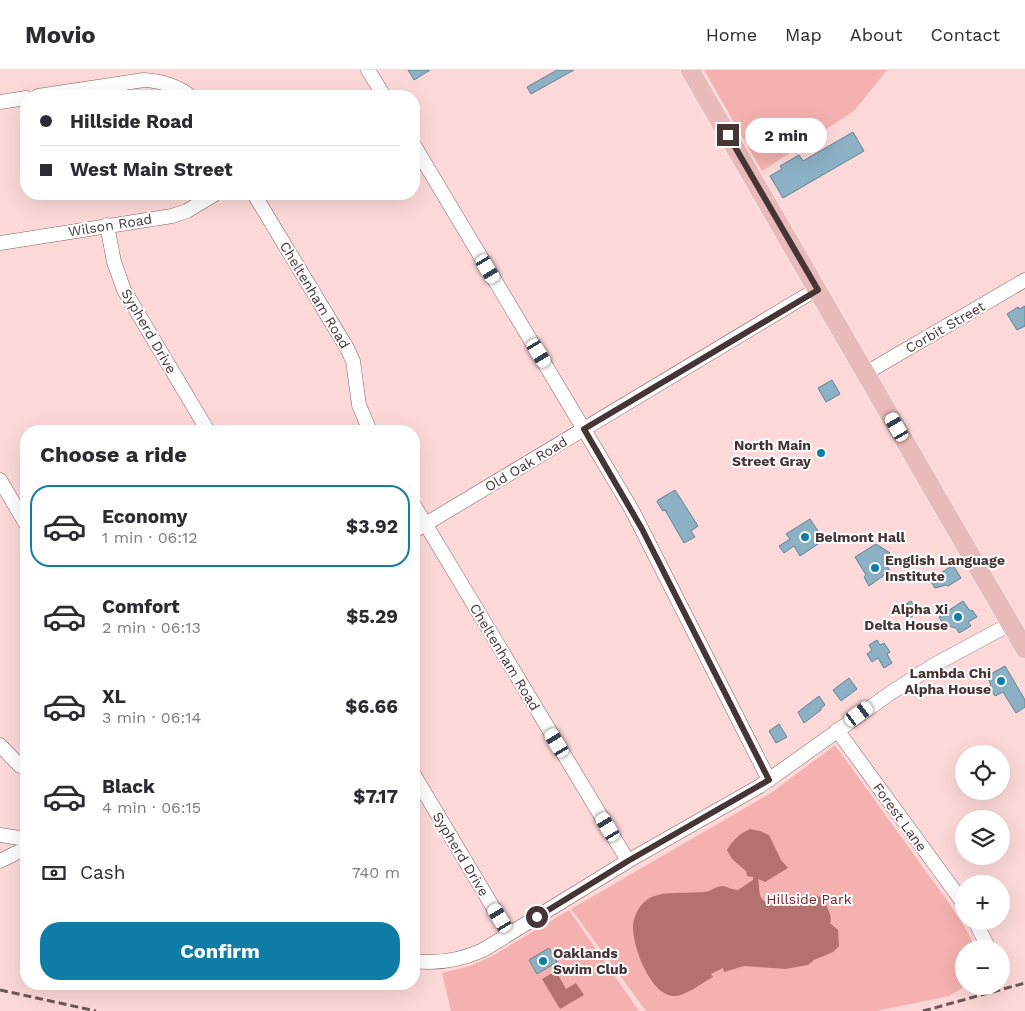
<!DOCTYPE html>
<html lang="en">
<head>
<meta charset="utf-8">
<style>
  body { margin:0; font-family:"Work Sans",sans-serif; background:#f7f7f7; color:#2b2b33; height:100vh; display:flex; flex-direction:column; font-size:19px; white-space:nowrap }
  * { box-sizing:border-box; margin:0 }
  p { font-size:16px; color:#7c7c81 }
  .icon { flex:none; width:28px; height:28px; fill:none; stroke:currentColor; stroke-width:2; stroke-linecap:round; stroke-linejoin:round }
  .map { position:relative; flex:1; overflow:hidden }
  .sheet { position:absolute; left:20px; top:355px; width:400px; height:565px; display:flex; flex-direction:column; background:#fff; border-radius:20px; box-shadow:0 5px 20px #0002 }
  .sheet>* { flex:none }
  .guide { position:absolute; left:20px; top:20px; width:400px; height:110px; border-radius:20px; box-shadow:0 5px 20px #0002; display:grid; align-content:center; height:110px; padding:0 20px; background:#fff }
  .controls { position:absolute; left:955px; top:675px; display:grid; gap:10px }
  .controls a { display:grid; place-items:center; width:55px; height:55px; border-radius:50%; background:#fff; box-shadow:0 5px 20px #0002; font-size:25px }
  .end { position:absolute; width:22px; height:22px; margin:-11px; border:6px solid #463535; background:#fff; box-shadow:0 0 0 2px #fff }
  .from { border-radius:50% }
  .bubble { position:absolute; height:35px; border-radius:18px; background:#fff; box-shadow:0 5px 20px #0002; font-size:16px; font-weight:700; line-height:35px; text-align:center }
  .car { position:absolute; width:15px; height:30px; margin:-15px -8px; border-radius:6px; box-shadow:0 0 4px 1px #0007; background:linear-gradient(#fff 24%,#345 0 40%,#fff 0 76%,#345 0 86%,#fff 0) }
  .guide b { display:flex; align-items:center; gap:18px; height:48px; font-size:19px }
  .guide b+b { border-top:1px solid #e1e1e2 }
  .guide i { width:12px; height:12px; background:#2b2b33 }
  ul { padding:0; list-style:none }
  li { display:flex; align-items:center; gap:15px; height:82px; margin:0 10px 8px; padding:0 10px; border:2px solid transparent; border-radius:20px }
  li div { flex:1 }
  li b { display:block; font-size:19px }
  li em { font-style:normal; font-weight:700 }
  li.on { border-color:#0f7da6 }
  li>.icon { width:45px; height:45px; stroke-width:1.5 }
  h2 { padding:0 20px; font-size:22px; line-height:60px }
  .pay { display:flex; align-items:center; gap:12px; height:55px; padding:0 20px; font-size:19px }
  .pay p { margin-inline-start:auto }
  .primary-button { display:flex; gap:10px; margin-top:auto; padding:10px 20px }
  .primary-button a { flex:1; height:58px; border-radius:20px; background:#0f7da6; color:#fff; font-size:20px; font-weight:700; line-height:58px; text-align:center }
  header { display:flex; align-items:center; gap:30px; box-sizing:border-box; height:70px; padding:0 25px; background:#fff; border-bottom:1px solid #e1e1e2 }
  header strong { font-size:24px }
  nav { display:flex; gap:28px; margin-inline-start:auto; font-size:18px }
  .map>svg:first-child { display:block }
</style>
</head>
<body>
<header>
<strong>Movio</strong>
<nav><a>Home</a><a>Map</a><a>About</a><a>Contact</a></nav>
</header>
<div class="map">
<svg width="1025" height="941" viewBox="0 0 1025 941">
  <rect width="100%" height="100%" fill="#fcd9d8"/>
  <path fill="#f5b1af" d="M704,0H887L854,41L762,101Z
    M835,675L951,836L967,861L976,879H964V916H966L949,926L877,941H646L571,839L771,723Z
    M569,840L639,941H451L442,903L470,896L494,885Z"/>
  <path fill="#b57170" d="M750,759L760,761L769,765L781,790L788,798L765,812L758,809C760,817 757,828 767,833C784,842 817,806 828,839C830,844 832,849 830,853L838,860L839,876L833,882L814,890L808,895L796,897L786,899L744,896L724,902L723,898L711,904L713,907C704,912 685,926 675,926C650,926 632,875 633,855C634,845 640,834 648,829C665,819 690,825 709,821C713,819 718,816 723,816C728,817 733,820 738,820L753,810V807L747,806L746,801L732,789L727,780C732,771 740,763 750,759Z
    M556,901L566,919L576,913L584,925L560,939L542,909Z"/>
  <path fill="#8cb1c4" stroke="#5f8395" d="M408,0H430L414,10Z
    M557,0H574L531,24L527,17Z
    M853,62L864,81L783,128L770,106L782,99L780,96L799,85L803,91Z
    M1025,236V256L1017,260L1007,244L1018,237L1019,239Z
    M832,310L840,324L826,332L818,318Z
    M675,420L698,456L691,461L695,467L684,473L665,440L663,441L657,432L658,430Z
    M810,449L824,470L800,486L794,476L784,483L779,476L790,469L786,464Z
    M876,474L890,483L885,487L888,491L885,493L890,501L869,516L864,507L866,505L855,487Z
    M953,495L961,508L948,516L946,515L935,518L930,510Z
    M911,531L918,542L910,548L903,536Z
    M963,531L970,541L972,540L977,547L968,552L971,556L959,563L956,558L944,555L939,547Z
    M877,570L880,575L884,573L890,582L887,584L892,593L884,598L878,588L872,592L867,584L872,580L869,575Z
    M1005,596L1025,630V637L1016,643L1003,622L995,626L989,616L991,615L987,606Z
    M849,608L857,619L841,631L833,620Z
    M819,626L825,635L821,638V640L804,653L798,642Z
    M779,654L787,667L776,673L769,661Z
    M549,878L557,892L537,904L529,890Z"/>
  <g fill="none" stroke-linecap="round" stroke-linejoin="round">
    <defs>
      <path id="minor" d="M368,0L384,26
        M38,26L144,10C161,11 176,15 190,26
        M0,32L26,28
        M414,75L632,440L769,710
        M254,124L347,278L353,291L359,335L370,361
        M107,155L114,192L124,220L208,361
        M0,173L172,146L187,141L215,124
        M866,303L1025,210
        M0,410L26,454
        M414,435L628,791
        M414,461L817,219
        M837,660L964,834
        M0,675L20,696L26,692
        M414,705L509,864
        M0,765L26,769
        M0,791L18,782L26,781
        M975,851L989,879
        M414,891C437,894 461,890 483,880L628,791L760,716L892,622L934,595L1010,554"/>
      <path id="major" d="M690,0L1025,579"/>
    </defs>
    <use href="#minor" stroke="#85605f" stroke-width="15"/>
    <use href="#major" stroke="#fff" stroke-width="20"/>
    <use href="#minor" stroke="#fff" stroke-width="14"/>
    <use href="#major" stroke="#e8bab9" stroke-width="19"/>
    <path stroke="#6c5757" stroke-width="3" stroke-dasharray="8 4" stroke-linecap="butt" d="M0,920L96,941
      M923,941L1025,913"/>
  </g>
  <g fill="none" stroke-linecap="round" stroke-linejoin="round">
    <path stroke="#463535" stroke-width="6" d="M537,847L628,791L769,710L642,459L584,359L818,220L728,65"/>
  </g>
  <g fill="#0f7da6" stroke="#fff" stroke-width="2">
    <circle cx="821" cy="383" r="5"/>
    <circle cx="805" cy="467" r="5"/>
    <circle cx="875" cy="498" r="5"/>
    <circle cx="958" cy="547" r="5"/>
    <circle cx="1001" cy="611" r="5"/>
    <circle cx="543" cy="891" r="5"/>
  </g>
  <g text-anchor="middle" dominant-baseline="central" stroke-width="4" stroke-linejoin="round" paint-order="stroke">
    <g font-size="14" fill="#463535" stroke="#fff">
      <text transform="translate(110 155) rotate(-9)">Wilson Road</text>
      <text transform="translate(315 225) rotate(59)">Cheltenham Road</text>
      <text transform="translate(945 257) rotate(-30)">Corbit Street</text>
      <text transform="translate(149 261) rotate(60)">Sypherd Drive</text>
      <text transform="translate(526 394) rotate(-31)">Old Oak Road</text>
      <text transform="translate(505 587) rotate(59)">Cheltenham Road</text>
      <text transform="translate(900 747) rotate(54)">Forest Lane</text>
      <text transform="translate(461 784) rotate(59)">Sypherd Drive</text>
    </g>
    <g font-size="14" font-weight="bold" fill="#463535" stroke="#fff" text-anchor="end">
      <text x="811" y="375">North Main<tspan x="811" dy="16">Street Gray</tspan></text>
      <text x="815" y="467" text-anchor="start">Belmont Hall</text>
      <text x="885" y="490" text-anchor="start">English Language<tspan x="885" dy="16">Institute</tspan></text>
      <text x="948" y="539">Alpha Xi<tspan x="948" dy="16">Delta House</tspan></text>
      <text x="991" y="603">Lambda Chi<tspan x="991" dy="16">Alpha House</tspan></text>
      <text x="553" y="883" text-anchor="start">Oaklands<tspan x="553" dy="16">Swim Club</tspan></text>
    </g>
    <g font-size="14" fill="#772328" stroke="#fff">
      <text x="809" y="829">Hillside Park</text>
    </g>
  </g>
</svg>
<div class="controls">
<a><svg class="icon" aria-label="locate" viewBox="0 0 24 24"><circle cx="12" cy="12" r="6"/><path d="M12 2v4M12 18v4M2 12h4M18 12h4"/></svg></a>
<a><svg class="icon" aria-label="layers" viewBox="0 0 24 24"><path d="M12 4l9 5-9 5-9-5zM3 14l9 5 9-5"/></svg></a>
<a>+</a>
<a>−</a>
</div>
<i class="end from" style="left:537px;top:847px"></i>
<i class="end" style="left:728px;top:65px"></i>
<div class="bubble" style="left:745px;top:48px;width:82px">2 min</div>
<i class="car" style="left:488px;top:199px;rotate:149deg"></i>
<i class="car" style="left:539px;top:283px;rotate:149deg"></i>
<i class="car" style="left:897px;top:357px;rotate:330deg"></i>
<i class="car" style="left:859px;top:644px;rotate:54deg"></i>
<i class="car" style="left:557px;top:673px;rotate:329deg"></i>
<i class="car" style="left:608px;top:757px;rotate:329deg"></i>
<i class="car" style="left:500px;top:848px;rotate:329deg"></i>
<div class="guide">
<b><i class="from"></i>Hillside Road</b>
<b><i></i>West Main Street</b>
</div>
<section class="sheet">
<h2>Choose a ride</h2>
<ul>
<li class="on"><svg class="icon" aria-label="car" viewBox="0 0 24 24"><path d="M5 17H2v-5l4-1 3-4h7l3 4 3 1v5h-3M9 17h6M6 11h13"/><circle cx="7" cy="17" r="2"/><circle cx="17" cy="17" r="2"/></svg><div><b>Economy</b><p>1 min · 06:12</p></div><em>$3.92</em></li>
<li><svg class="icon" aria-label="car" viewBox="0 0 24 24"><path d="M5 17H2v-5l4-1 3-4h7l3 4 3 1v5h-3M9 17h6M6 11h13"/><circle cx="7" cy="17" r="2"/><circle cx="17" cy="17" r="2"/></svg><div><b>Comfort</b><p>2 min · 06:13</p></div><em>$5.29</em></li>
<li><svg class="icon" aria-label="car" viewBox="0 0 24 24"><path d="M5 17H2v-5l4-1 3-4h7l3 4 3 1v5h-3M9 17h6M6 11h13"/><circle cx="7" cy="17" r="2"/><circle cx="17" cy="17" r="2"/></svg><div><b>XL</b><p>3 min · 06:14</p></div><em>$6.66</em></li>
<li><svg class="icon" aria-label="car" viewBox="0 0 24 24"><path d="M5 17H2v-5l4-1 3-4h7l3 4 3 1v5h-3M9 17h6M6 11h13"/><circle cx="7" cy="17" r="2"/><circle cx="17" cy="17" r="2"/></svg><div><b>Black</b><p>4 min · 06:15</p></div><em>$7.17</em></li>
</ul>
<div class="pay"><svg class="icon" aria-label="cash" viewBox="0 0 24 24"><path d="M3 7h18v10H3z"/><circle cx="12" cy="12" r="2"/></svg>Cash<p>740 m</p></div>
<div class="primary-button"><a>Confirm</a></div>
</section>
</div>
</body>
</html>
